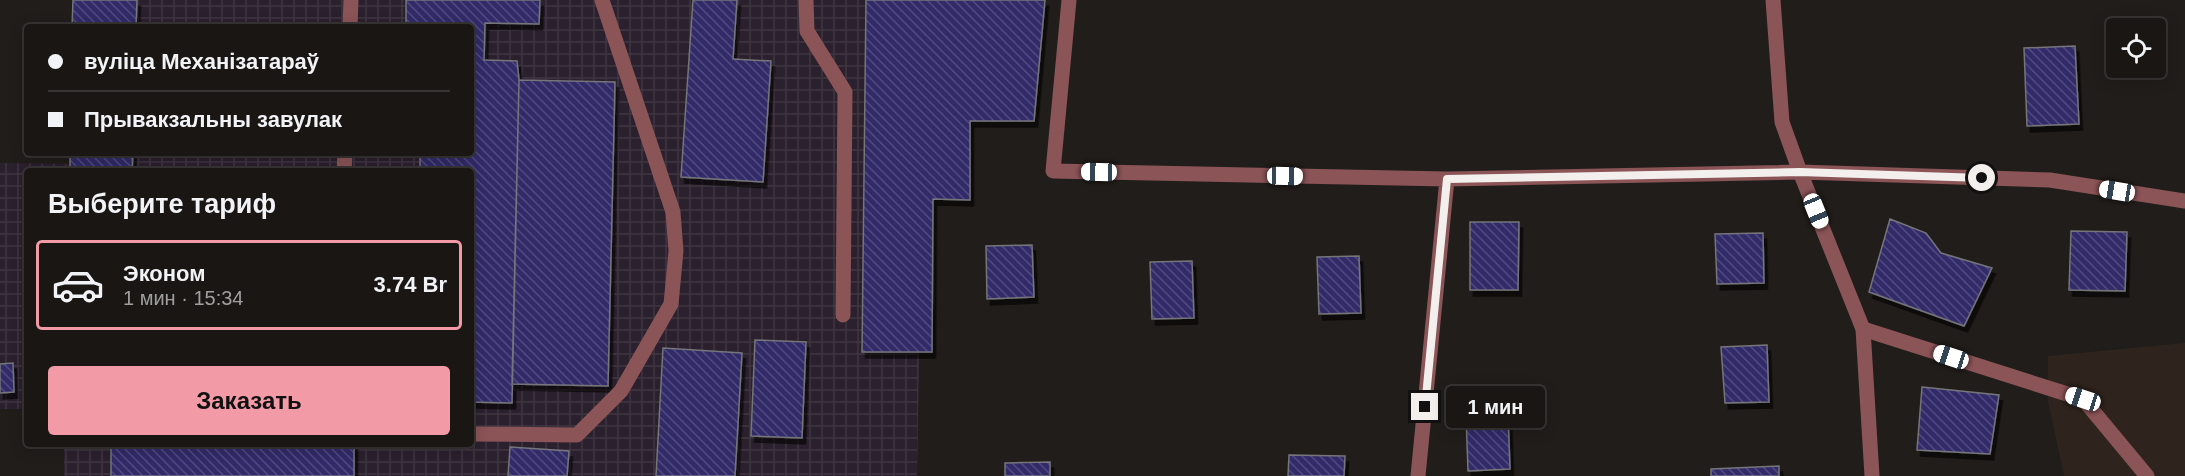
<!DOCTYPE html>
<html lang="ru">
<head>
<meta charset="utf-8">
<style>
  body { margin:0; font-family:Helvetica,sans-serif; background:#221f1d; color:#f1f3f6; height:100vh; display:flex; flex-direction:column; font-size:22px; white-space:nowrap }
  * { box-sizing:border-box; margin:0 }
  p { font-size:20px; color:#9f9fa0 }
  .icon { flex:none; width:33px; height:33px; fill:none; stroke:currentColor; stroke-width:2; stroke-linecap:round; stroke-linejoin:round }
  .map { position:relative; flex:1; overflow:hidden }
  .panel { position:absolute; left:24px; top:168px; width:450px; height:279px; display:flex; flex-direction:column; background:#191614; border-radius:6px; box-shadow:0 3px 15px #0003,0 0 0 2px #373534 }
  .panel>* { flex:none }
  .guide { position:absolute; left:24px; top:24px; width:450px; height:132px; border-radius:6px; box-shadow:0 3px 15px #0003,0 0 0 2px #373534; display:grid; align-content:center; height:132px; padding:0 24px; background:#191614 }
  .tools { position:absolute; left:2106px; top:18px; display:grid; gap:12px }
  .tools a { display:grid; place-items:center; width:60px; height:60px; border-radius:6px; background:#191614; box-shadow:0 3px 15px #0003,0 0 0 2px #373534; font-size:30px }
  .end { position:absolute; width:27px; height:27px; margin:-14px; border:8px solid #f2efed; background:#111; box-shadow:0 0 0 3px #111 }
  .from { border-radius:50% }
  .bubble { position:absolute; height:42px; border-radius:6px; background:#191614; box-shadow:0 3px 15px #0003,0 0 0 2px #373534; font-size:20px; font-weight:700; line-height:42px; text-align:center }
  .car { position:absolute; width:18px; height:36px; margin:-18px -9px; border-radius:8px; box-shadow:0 0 4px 2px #0007; background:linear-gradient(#fff 24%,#345 0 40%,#fff 0 76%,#345 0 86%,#fff 0) }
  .guide b { display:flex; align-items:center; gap:21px; height:57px; font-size:22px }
  .guide b+b { border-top:2px solid #373534 }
  .guide i { width:15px; height:15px; background:#f1f3f6 }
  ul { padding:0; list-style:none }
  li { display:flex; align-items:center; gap:18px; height:90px; margin:0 12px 9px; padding:0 12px; border:3px solid transparent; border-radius:6px }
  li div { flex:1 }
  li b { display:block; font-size:22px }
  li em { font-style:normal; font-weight:700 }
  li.active { border-color:#f39aa7 }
  li>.icon { width:54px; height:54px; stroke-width:1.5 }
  h2 { padding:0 24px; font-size:27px; line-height:72px }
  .action { display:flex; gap:12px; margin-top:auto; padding:12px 24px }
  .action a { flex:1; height:69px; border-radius:6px; background:#f39aa7; color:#111; font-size:24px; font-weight:700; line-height:69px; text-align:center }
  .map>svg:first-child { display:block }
</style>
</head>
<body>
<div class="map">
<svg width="2185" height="476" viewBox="0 0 2185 476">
  <defs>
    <pattern id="industrial-grid" width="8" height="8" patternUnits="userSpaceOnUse" patternTransform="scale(1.5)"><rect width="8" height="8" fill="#2b202e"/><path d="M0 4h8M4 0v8" fill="none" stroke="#403642"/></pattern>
    <pattern id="building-back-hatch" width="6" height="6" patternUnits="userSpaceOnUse" patternTransform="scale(1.5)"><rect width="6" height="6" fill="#322c69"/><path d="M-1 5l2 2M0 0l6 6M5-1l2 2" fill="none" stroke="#504b7f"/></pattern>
    <filter id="shadow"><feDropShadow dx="3.5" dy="6" stdDeviation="0" flood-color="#0009"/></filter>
  </defs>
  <rect width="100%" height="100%" fill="#211d1a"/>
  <path fill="url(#industrial-grid)" d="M72,0H1045L1034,121H971L970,200H933L932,352L919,353L917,476H64V444H471V171H27V409H0V163L70,164V153H471V27H72Z"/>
  <path fill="#2e241d" d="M2185,343V476H2064L2048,401V356Z"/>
  <path fill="url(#building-back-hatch)" stroke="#74747a" stroke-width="1.5" filter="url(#shadow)" d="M73,0H137L136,27H72Z
    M406,0H540L539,24L485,23L484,60L517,61L519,80L512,403L471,402V171H420V153H471V27H431V24L406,23Z
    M693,0H737L733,59L771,61L763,182L681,177Z
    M866,0H1045L1034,121H970V200L933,199L932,352H862Z
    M2075,46L2079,124L2027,126L2024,48Z
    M519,80L615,82L608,386L512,384Z
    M70,153H133L132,171H70Z
    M1890,219L1926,233L1941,253L1992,268L1964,326L1869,292Z
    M1470,222H1519L1518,290H1470Z
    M2071,231L2127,232L2125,291L2069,290Z
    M1763,233L1764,283L1717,284L1715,234Z
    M1032,245L1034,297L987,299L986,246Z
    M1359,256L1361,313L1319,314L1317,257Z
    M1192,261L1194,318L1152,319L1150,262Z
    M755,340L806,342L802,438L751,436Z
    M1767,345L1769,402L1725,403L1721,347Z
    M663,348L742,353L735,476H656Z
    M13,363L14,392L0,393V364Z
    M1922,387L1999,395L1990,454L1917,450Z
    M1508,413L1510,469L1468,471L1466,415Z
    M111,444H354V476H111Z
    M510,447L569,451L567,476H508Z
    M1289,455L1345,456L1344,476H1288Z
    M1050,462V476H1005V463Z
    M1779,466V476H1711V469Z"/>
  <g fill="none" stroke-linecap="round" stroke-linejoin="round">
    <path stroke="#8b5457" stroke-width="15" d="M806,0L807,31L845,92L843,315
      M350,27L351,0
      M344,171L345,153
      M1863,329L2083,399L2147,476
      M471,434L577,435L621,391L671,304L676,251L673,212L602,0"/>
    <path stroke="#8b5457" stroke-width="15" d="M1069,0L1053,171L1447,179L1800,172L1782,122L1773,0
      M1418,476L1447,179
      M1872,476L1863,329L1800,172L2050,180L2185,201"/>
  </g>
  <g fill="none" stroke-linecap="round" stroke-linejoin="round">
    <path stroke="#f2efed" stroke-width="8" d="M1425,407L1447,179L1800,172L1982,178"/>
  </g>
</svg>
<div class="tools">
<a><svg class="icon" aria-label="locate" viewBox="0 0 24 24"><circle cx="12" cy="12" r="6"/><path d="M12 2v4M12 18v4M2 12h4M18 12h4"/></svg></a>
</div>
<i class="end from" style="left:1982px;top:178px"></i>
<i class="end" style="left:1425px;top:407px"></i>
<div class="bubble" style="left:1446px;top:386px;width:99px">1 мин</div>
<i class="car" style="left:1099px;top:172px;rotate:271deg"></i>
<i class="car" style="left:1285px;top:176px;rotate:91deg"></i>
<i class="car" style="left:2117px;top:191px;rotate:279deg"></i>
<i class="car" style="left:1816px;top:211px;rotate:158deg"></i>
<i class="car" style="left:1951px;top:357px;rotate:288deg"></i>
<i class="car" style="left:2083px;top:399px;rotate:288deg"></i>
<div class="guide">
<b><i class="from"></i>вуліца Механізатараў</b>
<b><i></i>Прывакзальны завулак</b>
</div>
<section class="panel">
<h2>Выберите тариф</h2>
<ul>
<li class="active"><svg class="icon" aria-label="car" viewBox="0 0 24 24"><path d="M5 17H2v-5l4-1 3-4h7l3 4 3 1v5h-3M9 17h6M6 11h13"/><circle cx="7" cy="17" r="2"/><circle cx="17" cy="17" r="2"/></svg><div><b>Эконом</b><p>1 мин · 15:34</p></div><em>3.74 Br</em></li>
</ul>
<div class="action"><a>Заказать</a></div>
</section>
</div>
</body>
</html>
